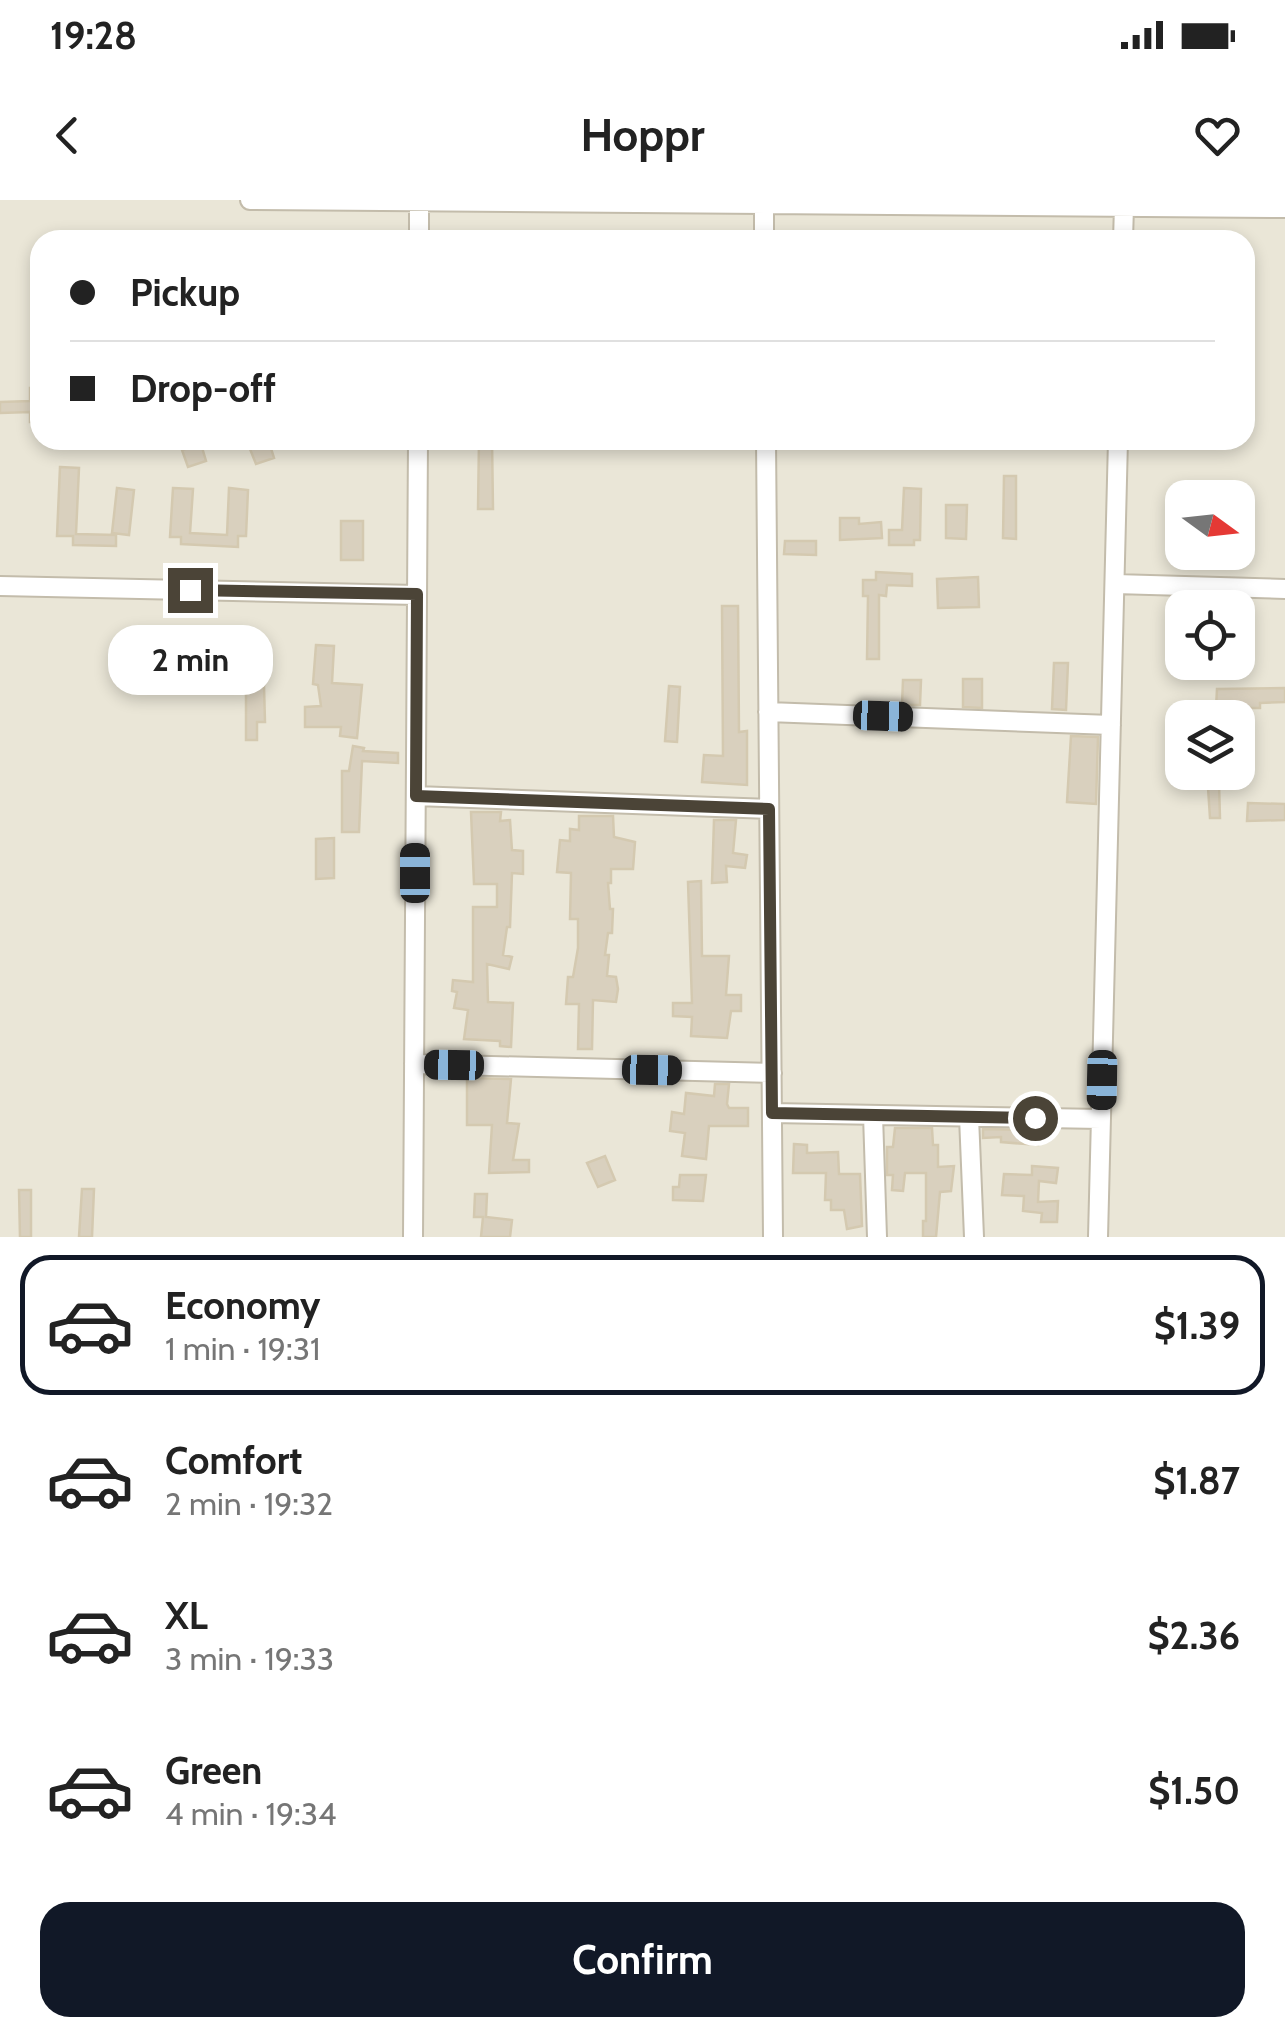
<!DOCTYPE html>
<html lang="en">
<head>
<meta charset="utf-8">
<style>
  body { margin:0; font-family:Cabin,sans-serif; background:#f2f2f2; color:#222; height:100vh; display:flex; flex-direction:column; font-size:38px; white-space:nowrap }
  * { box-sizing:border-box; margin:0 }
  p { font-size:32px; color:#767676 }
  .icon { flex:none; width:55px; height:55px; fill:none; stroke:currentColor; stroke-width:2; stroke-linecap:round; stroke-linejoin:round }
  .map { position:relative; height:1037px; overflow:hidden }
  .panel { display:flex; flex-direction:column; background:#fff; flex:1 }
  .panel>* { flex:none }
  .top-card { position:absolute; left:30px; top:30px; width:1225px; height:220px; border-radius:30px; box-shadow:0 5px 15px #0003; display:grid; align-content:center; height:220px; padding:0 40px; background:#fff }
  .needle { width:65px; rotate:105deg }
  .fabs { position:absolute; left:1165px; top:280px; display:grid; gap:20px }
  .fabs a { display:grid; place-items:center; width:90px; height:90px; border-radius:20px; background:#fff; box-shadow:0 5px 15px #0003; font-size:50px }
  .end { position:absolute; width:45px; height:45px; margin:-22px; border:12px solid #4b4437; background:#fff; box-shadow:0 0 0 5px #fff }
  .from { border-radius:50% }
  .bubble { position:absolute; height:70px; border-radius:30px; background:#fff; box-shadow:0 5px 15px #0003; font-size:32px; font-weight:700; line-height:70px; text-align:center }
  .car { position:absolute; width:30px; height:60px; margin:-30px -15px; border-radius:12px; box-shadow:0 0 8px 2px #0007; background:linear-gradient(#222 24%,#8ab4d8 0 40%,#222 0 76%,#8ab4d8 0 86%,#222 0) }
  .top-card b { display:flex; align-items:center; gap:35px; height:95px; font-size:38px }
  .top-card b+b { border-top:2px solid #e0e0e0 }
  .top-card i { width:25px; height:25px; background:#222 }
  ul { padding:18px 0 0; list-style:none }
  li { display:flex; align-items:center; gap:30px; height:140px; margin:0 20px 15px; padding:0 20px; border:5px solid transparent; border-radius:30px }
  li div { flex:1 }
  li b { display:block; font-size:38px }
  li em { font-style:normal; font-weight:700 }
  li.on { border-color:#111827 }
  li>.icon { width:90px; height:90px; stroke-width:1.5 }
  .cta { display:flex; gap:20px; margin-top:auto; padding:20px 40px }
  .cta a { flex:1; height:115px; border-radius:30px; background:#111827; color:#fff; font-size:40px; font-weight:700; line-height:115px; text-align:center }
  .status { display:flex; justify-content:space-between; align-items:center; height:70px; padding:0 50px; background:#fff; direction:ltr }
  .status svg { height:28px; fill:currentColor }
  header { display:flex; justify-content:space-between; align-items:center; height:130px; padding:0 40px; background:#fff; font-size:45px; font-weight:700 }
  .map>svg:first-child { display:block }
</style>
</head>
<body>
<div class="status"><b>19:28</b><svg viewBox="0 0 49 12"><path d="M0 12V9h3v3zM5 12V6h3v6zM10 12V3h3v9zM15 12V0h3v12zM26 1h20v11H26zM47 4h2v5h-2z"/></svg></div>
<header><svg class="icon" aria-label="back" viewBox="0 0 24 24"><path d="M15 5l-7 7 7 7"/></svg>Hoppr<svg class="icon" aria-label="heart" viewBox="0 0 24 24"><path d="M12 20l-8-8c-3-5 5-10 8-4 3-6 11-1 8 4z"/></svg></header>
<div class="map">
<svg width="1285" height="1037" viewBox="0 0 1285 1037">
  <rect width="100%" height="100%" fill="#f6f3e9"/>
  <path fill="#eae6d7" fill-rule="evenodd" d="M0,0H1285V1037H0ZM40,40H1245V240H40ZM1182,298H1238V352H1182ZM1182,408H1238V462H1182ZM1182,518H1238V572H1182Z"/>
  <path fill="#d9d0be" stroke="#d4c9b0" stroke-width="2.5" d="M30,188H40V222H30V212L0,213V202L30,201Z
    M479,240H492L493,309H478Z
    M269,242L274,258L256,264L250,249Z
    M201,244L206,261L188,267L182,250Z
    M60,267L79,268L76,334L116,335V346L73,345V336H57Z
    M1004,276H1016V339L1003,338Z
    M117,288L134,290L129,335L112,333Z
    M173,288L193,289L190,333L227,335L229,288L248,290L246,336H238V347L181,344V337H170Z
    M904,288L921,289L920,340H914V345H889V330H902Z
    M946,305H967L966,339L946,338Z
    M840,318H859V324L881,322L882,338L840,340Z
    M341,321H363V360H341Z
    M785,341H816V355L784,354Z
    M876,372L912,374V386L887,385L886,396L879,395V459H867L868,396H863V380H876Z
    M978,377L979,407L938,408L937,379Z
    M722,406H738L739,532L747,531V585L702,582L704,555L723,556Z
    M316,445L334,446L332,483L362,485L357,538L340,536L341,527H305V507L321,506L318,485L313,484Z
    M1054,463H1068L1066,510L1052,509Z
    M963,479H982V508L963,507Z
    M903,480H921L920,505H902Z
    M246,486H264L265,522H257V540H246Z
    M669,486L680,487L677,542L665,541Z
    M1285,488V502L1260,503V508H1225V518H1208V508H1216L1217,489Z
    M1071,536L1098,537L1096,604L1067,602Z
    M353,546L364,548L363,551L398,553V563L362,561L359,632H342V571H349Z
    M1207,572H1234V583H1219L1220,618H1210Z
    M1248,603L1285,604V620L1247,621Z
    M471,612H501L500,621L510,620L512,650L523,651V674L512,673L510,727H507L503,755L512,757L509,769L487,764L488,802L513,803L511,847L500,846V841L464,839L468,810L454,808L457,792L452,791L453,780L473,782V707H497V684H474Z
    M579,616H613L614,637L635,642L633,669H611V683H608L610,709H613L612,733H608L605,755H609L607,776L616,777L618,789L616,802L593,800L592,849H578L579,804H566L568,777H573L578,748V719H570L571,673L557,672L560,640L570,641V629L579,630Z
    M714,620H736L733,653L747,655L745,668L726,666L727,682L712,683Z
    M334,638V678L316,679V639Z
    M701,681L702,756H729L726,795H741V811H731L727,838L691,836L692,817L673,816V803H692L688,682Z
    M467,878L511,879L507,923L519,924L513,960H529V972L489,973L492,925H467Z
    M715,884H729L727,904L729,908H748V926H709L706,959L682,956L685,933L670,931L672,912L684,914L686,893L714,896Z
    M895,928H932L933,945H938V967L954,966L951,991L940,992L936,1037H923V1021H926V973H905L903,991L892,990L893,975H887V947H893Z
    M983,929L1038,930V945L1001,942V937L983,938Z
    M794,944L807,945V953L838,952L839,974H860L862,1026L847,1029L844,1010H831V1000H825L826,973H793Z
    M605,956L615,980L598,987L587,963Z
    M1032,966L1058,968L1056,983L1039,981L1038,1002L1058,1001L1057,1022H1041L1042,1013L1023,1011L1024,996L1002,995L1004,974L1032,975Z
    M680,975H706L703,1001L673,1000V987H679Z
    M82,989H94L92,1037H79Z
    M19,990H31V1037H20Z
    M475,994H487L486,1017L512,1020L510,1037H481L483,1017H474Z"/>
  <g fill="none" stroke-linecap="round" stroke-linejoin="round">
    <defs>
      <path id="minor" d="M250,0L1285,8
        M419,40V0
        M764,40V0
        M1123,40L1124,6
        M766,240L773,1037
        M1115,384L1285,389
        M0,386L417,395
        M768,512L1111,525
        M416,596L769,609
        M414,864L772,873
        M772,913L1101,919
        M873,915L877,1037
        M969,917L974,1037
        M413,1037L418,240
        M1098,1037L1118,240"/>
    </defs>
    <use href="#minor" stroke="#c3bcab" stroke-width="22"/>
    <use href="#minor" stroke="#fff" stroke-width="18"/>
  </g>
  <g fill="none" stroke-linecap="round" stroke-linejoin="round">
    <path stroke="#4b4437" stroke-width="12" d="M190,390L417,394L416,596L769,609L772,913L1035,918"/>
  </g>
</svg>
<div class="fabs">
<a><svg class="needle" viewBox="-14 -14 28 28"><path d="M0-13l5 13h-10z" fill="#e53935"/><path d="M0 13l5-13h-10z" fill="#767676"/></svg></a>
<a><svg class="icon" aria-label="locate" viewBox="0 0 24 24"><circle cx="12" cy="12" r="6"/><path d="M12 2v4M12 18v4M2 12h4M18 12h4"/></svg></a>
<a><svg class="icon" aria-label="layers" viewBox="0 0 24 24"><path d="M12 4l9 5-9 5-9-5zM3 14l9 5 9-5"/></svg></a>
</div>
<i class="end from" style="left:1035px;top:918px"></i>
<i class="end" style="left:190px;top:390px"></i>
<div class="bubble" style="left:108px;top:425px;width:165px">2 min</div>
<i class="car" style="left:883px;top:516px;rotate:92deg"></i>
<i class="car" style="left:415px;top:673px;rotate:0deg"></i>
<i class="car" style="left:454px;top:865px;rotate:271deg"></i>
<i class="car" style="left:652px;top:870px;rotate:91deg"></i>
<i class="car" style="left:1102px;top:880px;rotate:181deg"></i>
<div class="top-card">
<b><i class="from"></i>Pickup</b>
<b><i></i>Drop-off</b>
</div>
</div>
<section class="panel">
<ul>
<li class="on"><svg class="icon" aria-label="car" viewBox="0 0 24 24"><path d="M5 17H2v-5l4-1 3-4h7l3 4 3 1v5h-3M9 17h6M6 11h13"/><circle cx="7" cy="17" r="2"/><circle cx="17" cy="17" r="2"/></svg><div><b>Economy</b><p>1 min · 19:31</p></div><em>$1.39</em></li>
<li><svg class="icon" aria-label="car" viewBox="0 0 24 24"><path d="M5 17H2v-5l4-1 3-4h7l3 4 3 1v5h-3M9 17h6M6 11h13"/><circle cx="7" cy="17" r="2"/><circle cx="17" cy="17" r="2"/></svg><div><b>Comfort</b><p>2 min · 19:32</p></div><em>$1.87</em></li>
<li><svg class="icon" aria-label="car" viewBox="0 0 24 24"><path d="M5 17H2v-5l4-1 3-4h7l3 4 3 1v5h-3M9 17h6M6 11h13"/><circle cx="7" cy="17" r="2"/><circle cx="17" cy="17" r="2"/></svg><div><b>XL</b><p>3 min · 19:33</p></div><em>$2.36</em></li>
<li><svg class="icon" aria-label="car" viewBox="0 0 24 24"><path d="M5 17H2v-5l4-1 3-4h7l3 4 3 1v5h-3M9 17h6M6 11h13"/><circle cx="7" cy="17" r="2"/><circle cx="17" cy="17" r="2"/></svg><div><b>Green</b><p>4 min · 19:34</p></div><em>$1.50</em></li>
</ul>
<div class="cta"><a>Confirm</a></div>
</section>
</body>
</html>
